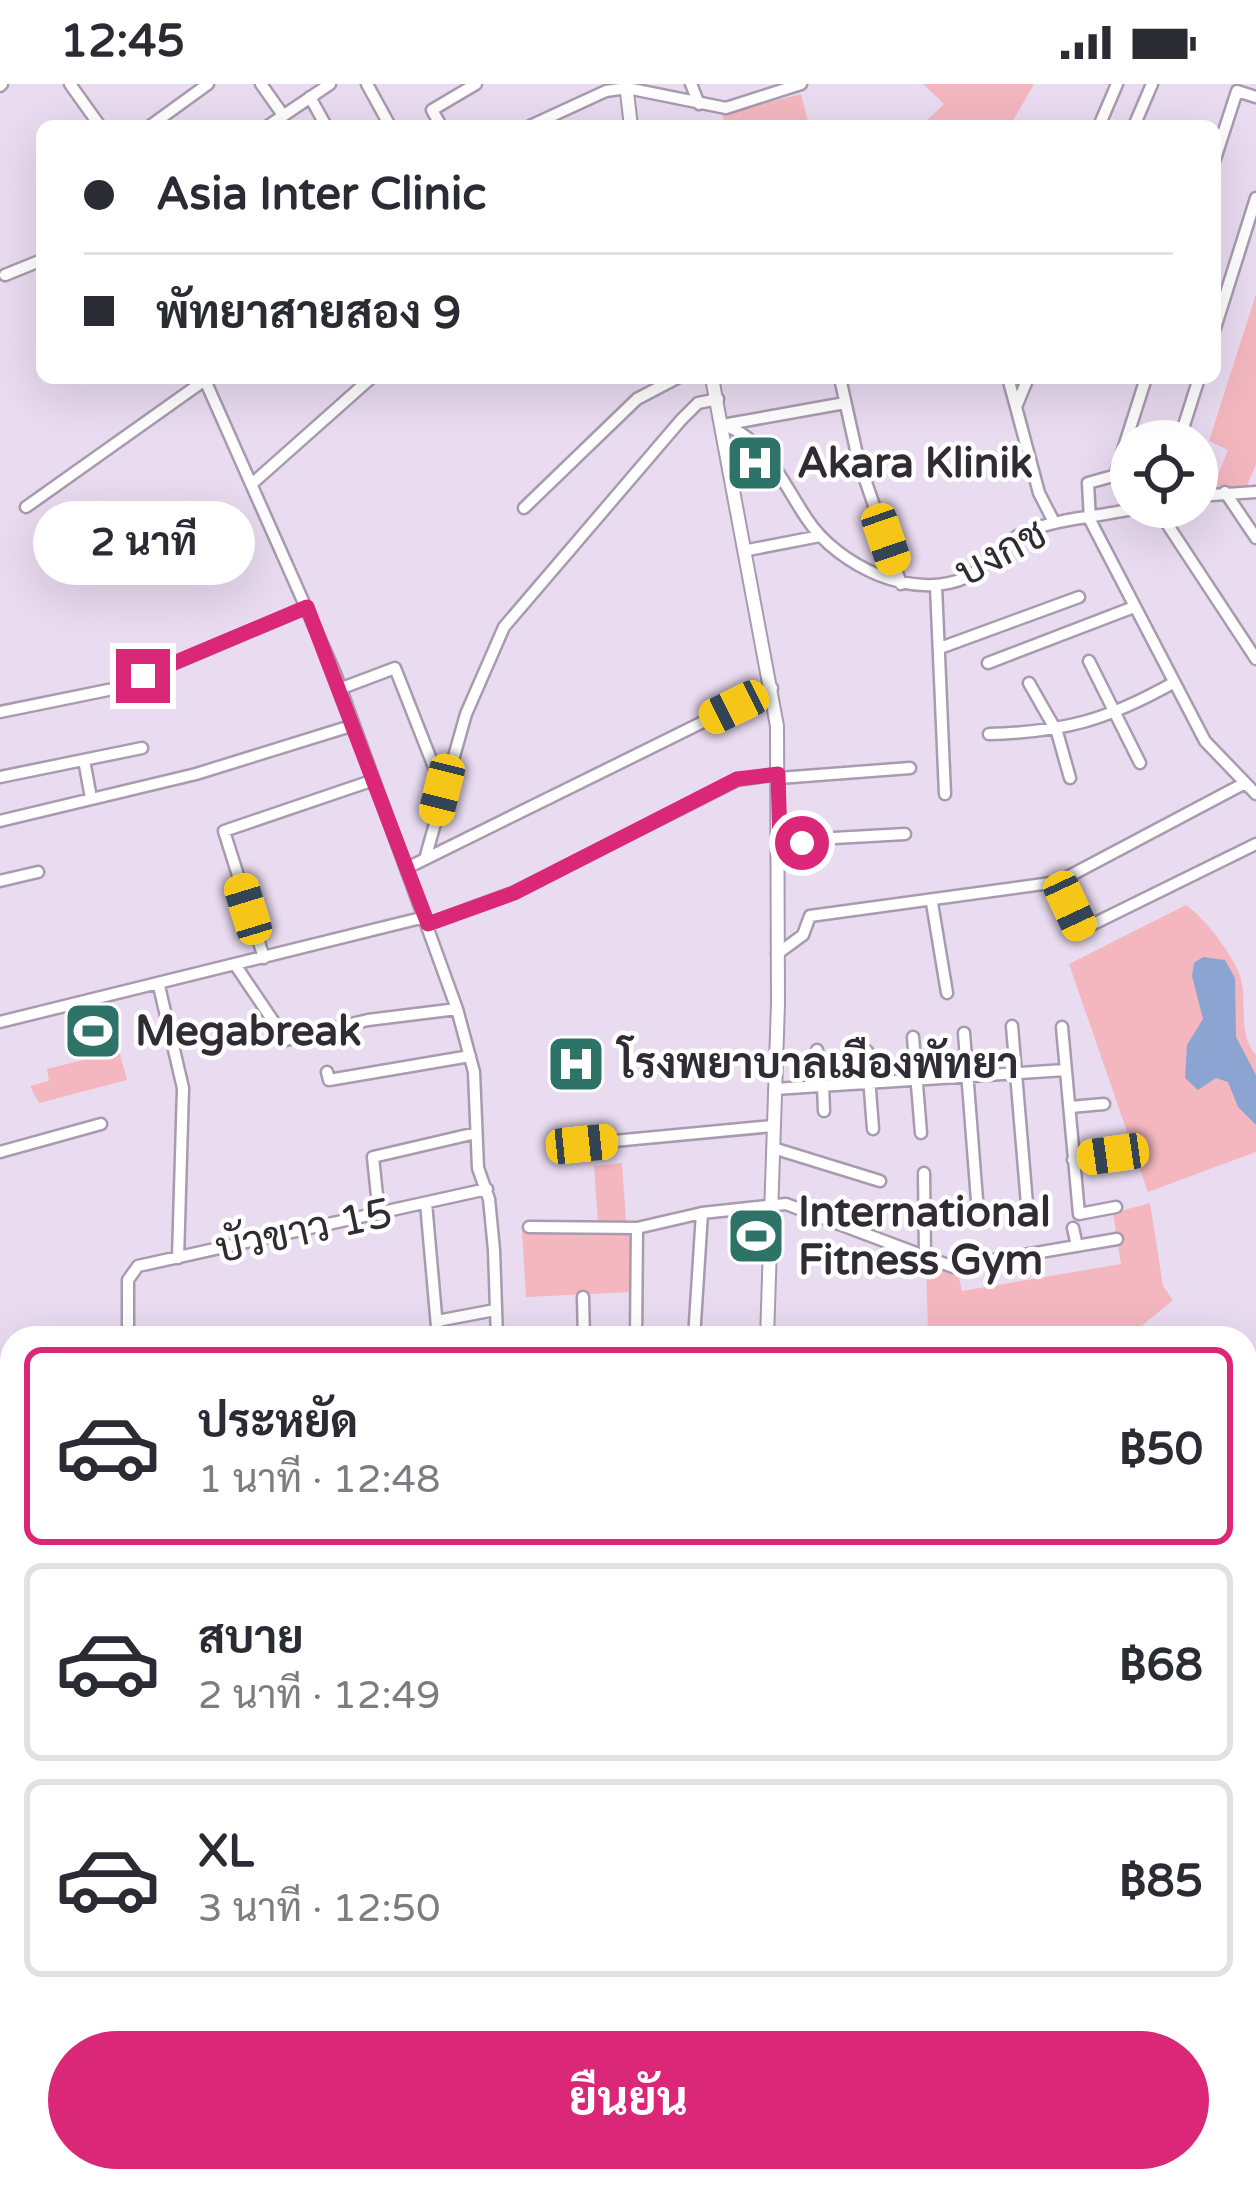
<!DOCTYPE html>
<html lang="th">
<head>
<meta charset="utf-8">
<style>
  body { margin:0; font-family:"Varela Round",Sarabun,sans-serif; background:#f7f7f7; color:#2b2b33; height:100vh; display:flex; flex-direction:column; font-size:45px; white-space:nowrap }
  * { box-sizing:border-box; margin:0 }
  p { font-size:39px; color:#7c7c81 }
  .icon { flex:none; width:66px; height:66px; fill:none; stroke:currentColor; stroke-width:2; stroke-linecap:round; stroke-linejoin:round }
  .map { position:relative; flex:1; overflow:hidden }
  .side { position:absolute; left:0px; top:1242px; width:1257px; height:867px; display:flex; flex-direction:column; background:#fff; border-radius:36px 36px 0 0; box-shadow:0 12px 48px #0002 }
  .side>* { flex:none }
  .top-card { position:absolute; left:36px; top:36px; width:1185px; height:264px; border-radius:18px; box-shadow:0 12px 48px #0002; display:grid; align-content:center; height:264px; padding:0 48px; background:#fff }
  .fabs { position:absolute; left:1110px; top:336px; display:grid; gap:24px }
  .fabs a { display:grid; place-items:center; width:108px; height:108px; border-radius:50%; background:#fff; box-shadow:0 12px 48px #0002; font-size:60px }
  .end { position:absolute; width:54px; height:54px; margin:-27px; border:15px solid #db2777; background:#fff; box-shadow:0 0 0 6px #fff }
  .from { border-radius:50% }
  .bubble { position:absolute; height:84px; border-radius:42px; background:#fff; box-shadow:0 12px 48px #0002; font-size:39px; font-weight:700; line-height:84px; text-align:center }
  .car { position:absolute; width:36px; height:72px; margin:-36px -18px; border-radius:15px; box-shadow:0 0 9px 3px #0007; background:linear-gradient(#f5c518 24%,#345 0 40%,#f5c518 0 76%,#345 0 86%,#f5c518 0) }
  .top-card b { display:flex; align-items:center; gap:42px; height:114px; font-size:45px }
  .top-card b+b { border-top:3px solid #e1e1e2 }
  .top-card i { width:30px; height:30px; background:#2b2b33 }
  ul { padding:21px 0 0; list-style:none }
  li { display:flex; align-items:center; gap:36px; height:198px; margin:0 24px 18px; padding:0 24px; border:6px solid #e1e1e2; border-radius:18px }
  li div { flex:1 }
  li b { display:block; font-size:45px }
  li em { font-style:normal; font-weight:700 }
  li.selected { border-color:#db2777 }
  li>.icon { width:108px; height:108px; stroke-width:1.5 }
  .primary-button { display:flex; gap:24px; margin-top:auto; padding:24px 48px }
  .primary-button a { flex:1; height:138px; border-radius:72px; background:#db2777; color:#fff; font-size:48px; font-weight:700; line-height:138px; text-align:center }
  .status { display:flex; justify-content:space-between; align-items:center; height:84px; padding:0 60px; background:#fff; direction:ltr }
  .status svg { height:33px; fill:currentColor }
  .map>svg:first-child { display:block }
</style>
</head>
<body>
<div class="status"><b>12:45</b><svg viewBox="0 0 49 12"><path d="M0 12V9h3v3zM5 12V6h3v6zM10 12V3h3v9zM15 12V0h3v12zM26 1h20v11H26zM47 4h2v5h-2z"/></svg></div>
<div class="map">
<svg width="1256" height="2108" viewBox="0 0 1256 2108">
  <rect width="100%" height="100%" fill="#e9dbf0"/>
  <path fill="#f4b7c0" d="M923,0H1034L1010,42H921L944,20Z
    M801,10L809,42H725L722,30Z
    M1256,210V380L1247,402L1213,404L1228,366L1209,357Z
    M1186,821C1206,836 1229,866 1239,889C1249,915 1236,948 1256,971V1068L1148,1108L1069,880Z
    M119,967L127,996L39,1019L30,1002L49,997L47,985Z
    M622,1079L626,1137L598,1138L594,1082Z
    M1150,1119L1163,1202L1173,1216L1127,1254H940L928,1249L926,1178L958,1189L962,1207L1121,1180L1113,1129Z
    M631,1146L633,1208L526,1213L522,1147Z"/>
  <path fill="#8ba4d1" d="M1203,873L1225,876L1235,894L1236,953L1256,991V1041L1238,1023L1228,998L1216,994L1198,1006L1185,994L1187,961L1203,935L1192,892L1194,879Z"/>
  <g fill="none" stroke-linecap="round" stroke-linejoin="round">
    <defs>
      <path id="minor" d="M70,0L100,42
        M261,0L283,31
        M367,0L390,42
        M691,0L699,20
        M0,2L2,0
        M310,13L326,42
        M150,42L208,0
        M268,42L330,0
        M441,42L432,26L476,0
        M530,42L606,7L627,4L726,24L801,0
        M1099,42L1117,0
        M1134,42L1152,0
        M1215,75L1237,7L1256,13
        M5,191L42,176
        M1215,244L1256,114
        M204,294L335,589L457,925L474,988L478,1084L489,1115L494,1166L497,1254
        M840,294L858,375L901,500
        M1008,294L1016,323
        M1028,294L1016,323L1039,409L1054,438
        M728,340L845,319
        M724,341C767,356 783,400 807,435C838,482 914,518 967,493C989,482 1003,457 1025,448C1062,433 1102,433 1141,423
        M1179,357L1199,294
        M1131,387L1088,399L1090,436L1205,657L1256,710
        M1115,391L1146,294
        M254,398L371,294
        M1225,408L1256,454
        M1197,412L1256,408
        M26,423L205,296
        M1156,423L1256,575
        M524,424L637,315L677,294
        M748,466L820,452
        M936,502L945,710
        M940,564L1079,513
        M1089,577L1140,679
        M988,579L1134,523
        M1029,599L1057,648L1070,694
        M342,604L395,584L443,706
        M0,628L113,605L307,523
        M989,650C1064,648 1107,636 1173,599
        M84,676L91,714
        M0,693L142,664
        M779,694L910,684
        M0,737L196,690L354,641
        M780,757L905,750
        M425,775L466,630L504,543L681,336L698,319L718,315
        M407,784L772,604
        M0,797L38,788
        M1058,798L1081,846L1256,760
        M932,819L947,909
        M428,840L513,809L737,696L779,690
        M777,870L803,851L810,832L1058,798L1245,699
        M264,874L224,747L374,696
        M236,882L286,956L368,936L457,925
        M159,902L183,1004L178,1174
        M0,938L425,833
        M1012,942L1028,1132
        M1062,943L1079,1130L1116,1123
        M964,949L978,1129
        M913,953L921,1049
        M817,966L820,1002
        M867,967L873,1045
        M327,988L329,996L470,972
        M823,1002L824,1027
        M775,1005L1065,986
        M1070,1023L1104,1020
        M582,1060L773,1042
        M773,1064L880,1097
        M0,1068L101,1040
        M1073,1076L1113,1070
        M924,1089L925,1173
        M426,1119L438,1254
        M379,1131L373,1073L476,1049
        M529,1143L637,1144L702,1129L786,1120L953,1183L1117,1155
        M1073,1144L1077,1162
        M583,1213L584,1254
        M437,1237L495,1226
        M128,1254V1196L138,1182L487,1105
        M636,1254L637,1144
        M694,1254L702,1129
        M0,1377L12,1374
        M1245,1420L1256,1445
        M0,1424L12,1415
        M0,1601L12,1604
        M0,1667L12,1623
        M1245,1739L1253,1728
        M1245,1841L1256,1827
        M0,1869L12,1866
        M1245,1871L1256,1880
        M1245,1956L1256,1965
        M1245,2033L1256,2042
        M1245,2069L1256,2064
        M1245,2092L1256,2108
        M424,2097L436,2108
        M517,2097L529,2108
        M604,2097L616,2108
        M740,2097L763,2108
        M712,2108L718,2097
        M774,2108L780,2097
        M1186,2108L1199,2097"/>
      <path id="major" d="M626,0L631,42
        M712,294L777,642L778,919L767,1254
        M1245,1384L1256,1378
        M344,2108L355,2097
        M1094,2108L1097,2097"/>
    </defs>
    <use href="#minor" stroke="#a99baf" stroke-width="15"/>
    <use href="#major" stroke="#a99baf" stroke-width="16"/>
    <use href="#minor" stroke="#fff" stroke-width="10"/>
    <use href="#major" stroke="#fff" stroke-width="12"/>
  </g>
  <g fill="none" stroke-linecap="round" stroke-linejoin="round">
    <path stroke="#db2777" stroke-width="15" d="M143,592L307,523L428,840L514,809L737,695L778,690L780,758L802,759"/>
  </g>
  <defs>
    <symbol id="hospital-square" viewBox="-11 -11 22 22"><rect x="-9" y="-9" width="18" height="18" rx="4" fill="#2d7368" stroke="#fff"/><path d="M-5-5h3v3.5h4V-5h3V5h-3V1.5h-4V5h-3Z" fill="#fff"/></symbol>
    <symbol id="stadium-square" viewBox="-11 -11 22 22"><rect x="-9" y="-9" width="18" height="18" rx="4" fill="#2d7368" stroke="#fff"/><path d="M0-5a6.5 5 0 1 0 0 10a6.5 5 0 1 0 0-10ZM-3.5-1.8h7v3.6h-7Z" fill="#fff"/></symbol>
  </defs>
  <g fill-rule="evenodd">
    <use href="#hospital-square" x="722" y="346" width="66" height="66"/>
    <use href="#stadium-square" x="60" y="914" width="66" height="66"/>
    <use href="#hospital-square" x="543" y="947" width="66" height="66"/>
    <use href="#stadium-square" x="723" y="1119" width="66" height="66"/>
  </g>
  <g text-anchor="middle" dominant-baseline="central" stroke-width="9" stroke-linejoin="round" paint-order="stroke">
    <g font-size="42" font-weight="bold" fill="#312b33" stroke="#fff" text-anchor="start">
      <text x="797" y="379">Akara Klinik</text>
      <text x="135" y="947">Megabreak</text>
      <text x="618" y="980">โรงพยาบาลเมืองพัทยา</text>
      <text x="798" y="1128">International<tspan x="798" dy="48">Fitness Gym</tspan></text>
    </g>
    <g font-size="42" fill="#312b33" stroke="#fff">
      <text transform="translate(1001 469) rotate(-28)">บงกช</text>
      <text transform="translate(304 1147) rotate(-12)">บัวขาว 15</text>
    </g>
  </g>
</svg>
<div class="fabs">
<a><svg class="icon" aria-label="locate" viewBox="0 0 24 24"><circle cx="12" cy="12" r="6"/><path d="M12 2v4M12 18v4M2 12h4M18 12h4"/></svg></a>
</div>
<i class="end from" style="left:802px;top:759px"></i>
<i class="end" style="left:143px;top:592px"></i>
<div class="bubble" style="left:33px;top:417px;width:222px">2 นาที</div>
<i class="car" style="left:886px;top:455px;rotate:161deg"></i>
<i class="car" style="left:734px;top:623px;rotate:244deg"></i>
<i class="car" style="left:442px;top:706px;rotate:194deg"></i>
<i class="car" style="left:1070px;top:822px;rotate:155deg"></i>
<i class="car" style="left:248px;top:825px;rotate:343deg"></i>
<i class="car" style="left:582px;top:1060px;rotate:84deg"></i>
<i class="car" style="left:1113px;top:1070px;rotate:262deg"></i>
<div class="top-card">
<b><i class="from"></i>Asia Inter Clinic</b>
<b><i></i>พัทยาสายสอง 9</b>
</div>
<section class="side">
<ul>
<li class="selected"><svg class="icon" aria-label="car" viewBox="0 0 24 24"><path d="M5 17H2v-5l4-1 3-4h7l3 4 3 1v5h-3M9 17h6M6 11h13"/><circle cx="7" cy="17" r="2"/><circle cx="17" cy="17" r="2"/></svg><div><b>ประหยัด</b><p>1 นาที · 12:48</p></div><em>฿50</em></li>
<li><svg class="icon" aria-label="car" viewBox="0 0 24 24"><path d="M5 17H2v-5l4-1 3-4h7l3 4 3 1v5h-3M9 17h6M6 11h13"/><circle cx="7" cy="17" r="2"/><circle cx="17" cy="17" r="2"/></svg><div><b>สบาย</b><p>2 นาที · 12:49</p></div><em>฿68</em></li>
<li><svg class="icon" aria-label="car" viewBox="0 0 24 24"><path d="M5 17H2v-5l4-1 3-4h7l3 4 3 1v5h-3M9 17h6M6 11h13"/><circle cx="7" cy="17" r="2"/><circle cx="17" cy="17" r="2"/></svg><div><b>XL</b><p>3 นาที · 12:50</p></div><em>฿85</em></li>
</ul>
<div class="primary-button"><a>ยืนยัน</a></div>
</section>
</div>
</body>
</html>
